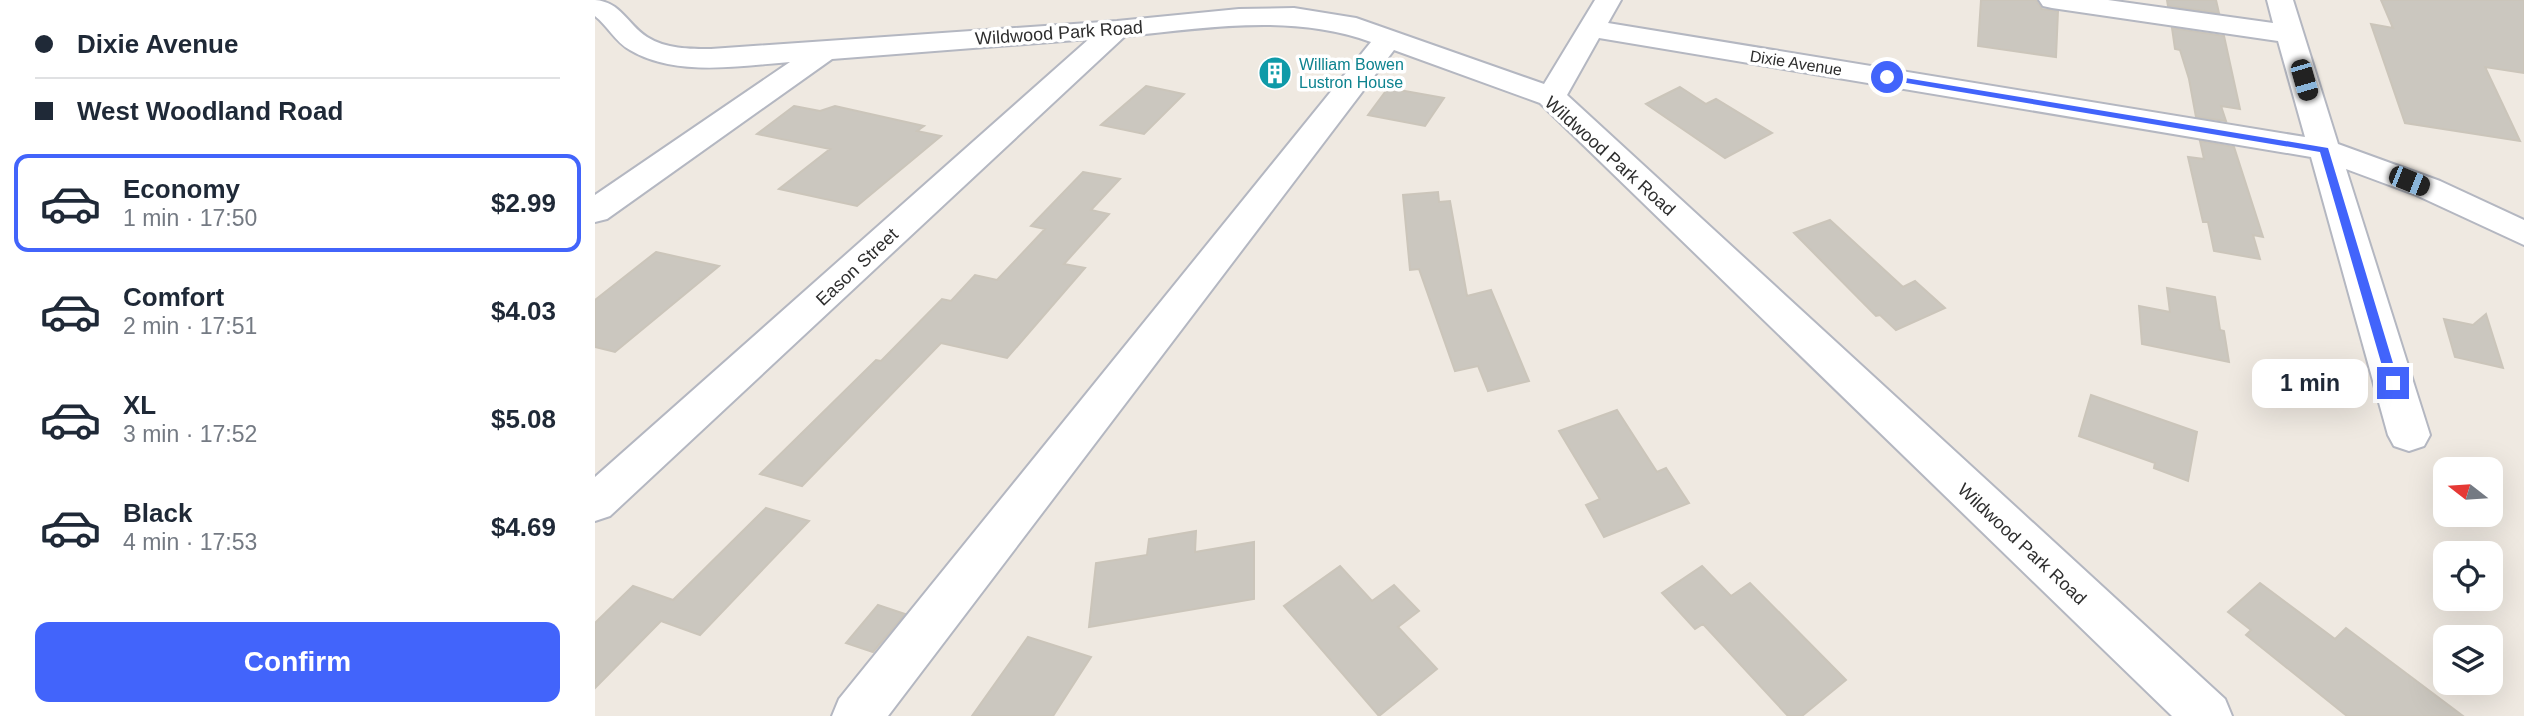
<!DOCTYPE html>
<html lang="en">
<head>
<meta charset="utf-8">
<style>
  body { margin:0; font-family:Arial,sans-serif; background:#f2f2f3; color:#1f2937; height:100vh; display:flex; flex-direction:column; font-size:26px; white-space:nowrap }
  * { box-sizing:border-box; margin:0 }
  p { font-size:23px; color:#747a83 }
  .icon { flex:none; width:38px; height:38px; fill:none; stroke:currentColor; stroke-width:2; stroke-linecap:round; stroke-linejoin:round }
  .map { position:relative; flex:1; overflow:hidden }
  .side { display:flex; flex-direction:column; background:#fff; width:595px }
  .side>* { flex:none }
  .top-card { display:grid; align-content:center; height:154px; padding:0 35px; background:#fff }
  .needle { width:46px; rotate:287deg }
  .buttons { position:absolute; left:1838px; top:457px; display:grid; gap:14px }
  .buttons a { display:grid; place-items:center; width:70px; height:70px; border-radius:14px; background:#fff; box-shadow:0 7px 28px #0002; font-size:35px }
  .end { position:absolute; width:32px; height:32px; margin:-16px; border:9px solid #4264fb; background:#fff; box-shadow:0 0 0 4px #fff }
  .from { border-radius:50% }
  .bubble { position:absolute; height:49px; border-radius:14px; background:#fff; box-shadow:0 7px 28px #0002; font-size:23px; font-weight:600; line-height:49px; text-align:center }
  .car { position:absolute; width:21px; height:42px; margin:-21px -10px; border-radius:9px; box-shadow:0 0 5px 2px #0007; background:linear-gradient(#222 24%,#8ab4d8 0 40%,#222 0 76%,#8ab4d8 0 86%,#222 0) }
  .top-card b { display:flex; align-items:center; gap:24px; height:66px; font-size:26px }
  .top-card b+b { border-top:2px solid #e0e1e3 }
  .top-card i { width:18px; height:18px; background:#1f2937 }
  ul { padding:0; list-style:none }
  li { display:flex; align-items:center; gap:21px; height:98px; margin:0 14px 10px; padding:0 21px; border:4px solid transparent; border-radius:14px }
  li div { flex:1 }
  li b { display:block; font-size:26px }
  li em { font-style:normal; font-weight:600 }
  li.on { border-color:#4264fb }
  li>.icon { width:63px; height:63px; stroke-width:1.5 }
  .action { display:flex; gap:14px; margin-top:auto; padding:14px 35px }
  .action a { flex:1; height:80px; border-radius:14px; background:#4264fb; color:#fff; font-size:28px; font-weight:600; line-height:80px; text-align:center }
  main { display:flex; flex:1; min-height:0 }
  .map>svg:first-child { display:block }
</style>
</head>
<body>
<main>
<section class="side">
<div class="top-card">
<b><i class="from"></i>Dixie Avenue</b>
<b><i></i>West Woodland Road</b>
</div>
<ul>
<li class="on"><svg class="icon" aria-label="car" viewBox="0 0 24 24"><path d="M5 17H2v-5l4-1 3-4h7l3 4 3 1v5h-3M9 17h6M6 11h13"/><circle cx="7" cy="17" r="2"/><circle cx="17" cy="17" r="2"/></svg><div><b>Economy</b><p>1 min · 17:50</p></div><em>$2.99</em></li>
<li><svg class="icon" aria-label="car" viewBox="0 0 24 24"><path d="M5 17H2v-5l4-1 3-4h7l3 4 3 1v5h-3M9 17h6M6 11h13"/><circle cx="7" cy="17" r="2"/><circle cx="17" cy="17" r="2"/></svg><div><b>Comfort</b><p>2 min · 17:51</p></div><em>$4.03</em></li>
<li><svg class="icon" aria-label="car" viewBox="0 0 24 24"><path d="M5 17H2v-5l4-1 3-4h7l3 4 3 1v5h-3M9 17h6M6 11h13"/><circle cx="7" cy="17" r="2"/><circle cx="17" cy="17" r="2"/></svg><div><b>XL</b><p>3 min · 17:52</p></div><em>$5.08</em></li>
<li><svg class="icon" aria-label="car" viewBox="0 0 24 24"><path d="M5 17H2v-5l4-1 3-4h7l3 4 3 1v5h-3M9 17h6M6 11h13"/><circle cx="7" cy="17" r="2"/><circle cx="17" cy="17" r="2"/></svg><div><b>Black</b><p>4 min · 17:53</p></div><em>$4.69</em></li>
</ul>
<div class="action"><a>Confirm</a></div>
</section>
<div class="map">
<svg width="1929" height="716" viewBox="0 0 1929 716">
  <rect width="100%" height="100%" fill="#efe9e1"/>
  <path fill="#cbc7bf" stroke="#cbc5ba" stroke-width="2" d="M1386,0H1441L1447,9L1463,11L1461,57L1383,46Z
    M1572,0H1621L1624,13L1573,6Z
    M1786,0H1929V73L1890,67L1925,141L1810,123L1776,24L1798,28Z
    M1577,28L1629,36L1645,109L1626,106L1631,121L1601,117L1594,79L1585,50L1580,49Z
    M551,86L589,94L549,134L506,125Z
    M1085,87L1111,104L1121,99L1177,133L1130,158L1051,104Z
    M793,88L849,98L830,126L773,115Z
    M199,106L225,111L240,106L329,126L322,131L346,136L262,206L184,189L235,149L162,134Z
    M1605,141L1639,147L1668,237L1658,235L1665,259L1619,251L1613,222H1608L1593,157L1609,159Z
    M488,172L525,179L496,210L514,214L469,264L490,268L412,358L346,343L207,486L165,474L281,360L286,361L347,299L356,301L380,275L402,280L450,229L436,226Z
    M843,192L844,202L855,201L872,296L896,290L934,381L893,391L883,366L860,371L824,269L815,270L808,195Z
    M1235,220L1308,287L1320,281L1350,308L1301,330L1285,315L1281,316L1199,233Z
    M61,252L124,266L20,352L0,347V300Z
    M1572,288L1620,297L1625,330L1629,331L1634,362L1547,344L1544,306L1575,312Z
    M1891,314L1908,368L1860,357L1849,319L1878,325Z
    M1496,395L1602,432L1593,481L1559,468L1560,463L1484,436Z
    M1022,410L1062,472L1071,468L1094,503L1009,537L991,505L1005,499L964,431Z
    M171,508L214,521L105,635L66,621L0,688V623L38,586L78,600Z
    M601,531L600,552L659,542V599L494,627L501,563L552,555L554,539Z
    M745,566L777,601L799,585L824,611L803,627L842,669L784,716L689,606Z
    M1107,566L1136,596L1155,583L1251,680L1207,716H1193L1108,624L1100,629L1067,593Z
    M1665,583L1740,639L1751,628L1868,716H1752L1651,635L1656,630L1633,612Z
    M283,605L310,614L278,652L251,643Z
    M433,637L496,657L458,716H377Z"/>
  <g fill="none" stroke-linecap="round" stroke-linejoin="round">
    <defs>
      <path id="minor" d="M0,0C26,2 32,24 52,37C71,49 94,49 116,49L522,21L644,9L699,8L761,18L949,84L1000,0H1026L1013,23L1710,137L1683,41L1457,8L1448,6L1444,0H1513L1678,23L1672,0H1698L1743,144L1845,181L1929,220V245L1821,195L1751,169L1835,435L1829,446L1814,451L1799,446L1793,435L1716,157L1004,38L972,95L1630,699L1637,716H1577L945,103L799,50L293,716H237L244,699L776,42C696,13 613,28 530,36L15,516L0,521V477L494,39L237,59L12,219L0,222V195L195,62C145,66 80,77 35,50C20,42 13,26 0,16Z"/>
    </defs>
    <use href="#minor" stroke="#b4b7c1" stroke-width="4"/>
    <use href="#minor" fill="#fff" fill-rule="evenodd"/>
  </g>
  <path fill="#4264fb" d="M1292,75L1733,148L1804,383L1802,386L1792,383L1725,152L1288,79Z"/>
  <defs>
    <symbol id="building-disc" viewBox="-11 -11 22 22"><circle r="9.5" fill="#0f9aa8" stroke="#fff"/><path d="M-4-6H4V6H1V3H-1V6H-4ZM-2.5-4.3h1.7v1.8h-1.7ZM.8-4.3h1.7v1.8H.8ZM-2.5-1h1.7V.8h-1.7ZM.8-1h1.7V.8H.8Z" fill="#fff"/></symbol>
  </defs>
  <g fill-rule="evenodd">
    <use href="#building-disc" x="661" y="54" width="38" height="38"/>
  </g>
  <g text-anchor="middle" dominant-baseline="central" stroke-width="7" stroke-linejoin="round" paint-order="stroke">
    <g font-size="16" fill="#2e2e2e" stroke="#fff">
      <text transform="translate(1201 63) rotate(9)">Dixie Avenue</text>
    </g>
    <g font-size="16" fill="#0d838f" stroke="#fff" text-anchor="start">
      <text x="704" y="64">William Bowen<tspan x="704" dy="18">Lustron House</tspan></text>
    </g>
    <g font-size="18" fill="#2e2e2e" stroke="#fff">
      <text transform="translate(464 33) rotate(-4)">Wildwood Park Road</text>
      <text transform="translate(1015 156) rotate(42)">Wildwood Park Road</text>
      <text transform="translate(262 267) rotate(-43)">Eason Street</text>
      <text transform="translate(1427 544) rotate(43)">Wildwood Park Road</text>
    </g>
  </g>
</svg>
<div class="buttons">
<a><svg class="needle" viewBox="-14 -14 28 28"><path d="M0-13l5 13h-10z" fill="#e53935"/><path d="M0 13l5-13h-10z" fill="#747a83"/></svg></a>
<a><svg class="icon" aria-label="locate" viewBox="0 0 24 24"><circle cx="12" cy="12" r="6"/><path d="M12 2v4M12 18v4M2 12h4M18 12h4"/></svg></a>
<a><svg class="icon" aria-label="layers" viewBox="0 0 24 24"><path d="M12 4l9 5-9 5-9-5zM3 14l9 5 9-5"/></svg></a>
</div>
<i class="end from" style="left:1292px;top:77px"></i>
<i class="end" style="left:1798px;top:383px"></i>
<div class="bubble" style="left:1657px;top:359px;width:116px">1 min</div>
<i class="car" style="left:1709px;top:80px;rotate:164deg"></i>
<i class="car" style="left:1814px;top:181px;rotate:112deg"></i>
</div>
</main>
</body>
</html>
